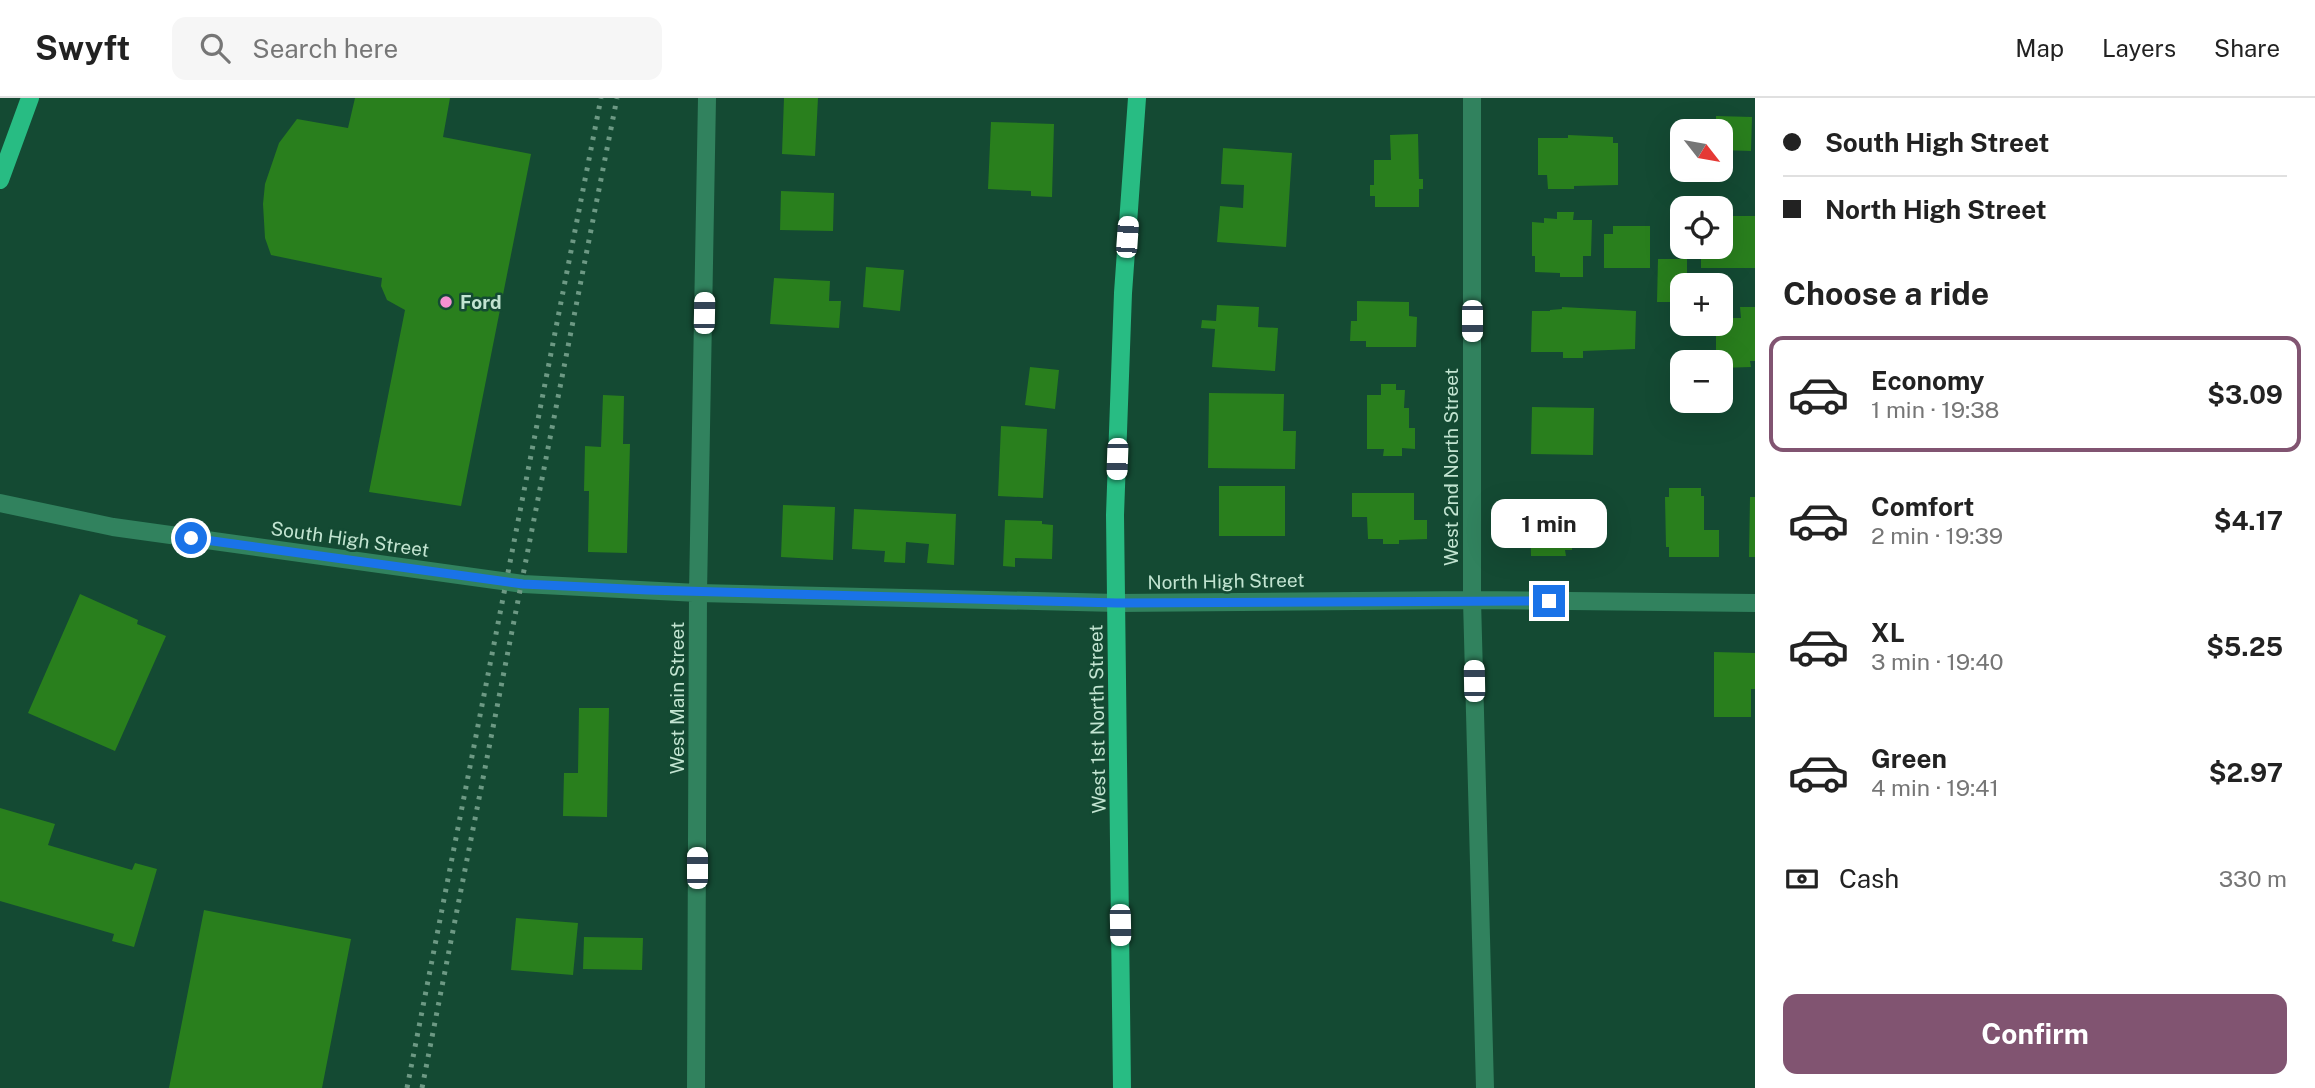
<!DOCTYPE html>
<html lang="en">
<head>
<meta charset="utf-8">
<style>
  body { margin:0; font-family:"Public Sans",sans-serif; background:#f6f6f6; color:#222; height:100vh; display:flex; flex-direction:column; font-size:26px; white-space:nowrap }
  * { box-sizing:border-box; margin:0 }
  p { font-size:23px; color:#767676 }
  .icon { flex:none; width:38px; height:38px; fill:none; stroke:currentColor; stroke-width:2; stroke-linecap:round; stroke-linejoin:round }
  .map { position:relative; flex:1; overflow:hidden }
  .side { display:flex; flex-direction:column; background:#fff; width:560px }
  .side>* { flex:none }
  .banner { display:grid; align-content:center; height:154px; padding:0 28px; background:#fff }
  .needle { width:46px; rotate:121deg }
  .fabs { position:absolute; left:1670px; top:21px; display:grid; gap:14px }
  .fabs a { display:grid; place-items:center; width:63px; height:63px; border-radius:14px; background:#fff; box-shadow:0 7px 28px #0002; font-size:35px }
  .end { position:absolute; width:32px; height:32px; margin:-16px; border:9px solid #1a73e8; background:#fff; box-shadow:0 0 0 4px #fff }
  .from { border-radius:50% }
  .bubble { position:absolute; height:49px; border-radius:14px; background:#fff; box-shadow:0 7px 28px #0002; font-size:23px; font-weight:700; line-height:49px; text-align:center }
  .car { position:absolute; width:21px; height:42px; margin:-21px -10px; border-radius:9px; box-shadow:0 0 5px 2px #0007; background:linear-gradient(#fff 24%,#345 0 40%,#fff 0 76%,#345 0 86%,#fff 0) }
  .banner b { display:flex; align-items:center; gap:24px; height:66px; font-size:26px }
  .banner b+b { border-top:2px solid #e0e0e0 }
  .banner i { width:18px; height:18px; background:#222 }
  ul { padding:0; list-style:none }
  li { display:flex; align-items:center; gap:21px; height:116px; margin:0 14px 10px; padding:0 14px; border:4px solid transparent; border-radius:14px }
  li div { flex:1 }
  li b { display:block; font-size:26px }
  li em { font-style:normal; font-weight:700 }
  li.selected { border-color:#815471 }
  li>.icon { width:63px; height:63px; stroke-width:1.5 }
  h2 { padding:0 28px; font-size:32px; line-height:84px }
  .pay { display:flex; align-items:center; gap:18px; height:77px; padding:0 28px; font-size:26px }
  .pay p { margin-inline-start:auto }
  .primary-button { display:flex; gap:14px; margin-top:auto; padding:14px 28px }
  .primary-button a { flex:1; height:80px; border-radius:14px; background:#815471; color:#fff; font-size:28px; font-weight:700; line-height:80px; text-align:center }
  header { display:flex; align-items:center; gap:42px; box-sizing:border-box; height:98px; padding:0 35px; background:#fff; border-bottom:2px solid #e0e0e0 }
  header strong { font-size:33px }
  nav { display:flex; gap:38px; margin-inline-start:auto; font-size:24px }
  .search { width:490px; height:63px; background:#f6f6f6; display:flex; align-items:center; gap:18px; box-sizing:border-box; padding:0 24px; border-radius:14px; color:#767676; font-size:26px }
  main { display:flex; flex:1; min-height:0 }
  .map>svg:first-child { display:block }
</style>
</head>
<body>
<header>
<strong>Swyft</strong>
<div class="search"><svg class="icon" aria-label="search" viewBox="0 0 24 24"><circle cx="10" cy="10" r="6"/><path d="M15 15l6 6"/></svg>Search here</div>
<nav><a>Map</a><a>Layers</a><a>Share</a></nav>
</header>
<main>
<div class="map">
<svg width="1755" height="990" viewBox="0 0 1755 990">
  <rect width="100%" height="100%" fill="#144a33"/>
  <path fill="#297f1d" d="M355,0H450L443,39L531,56L461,408L369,394L405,212L387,202L381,188L382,180L271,157L265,140L263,106L265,86L279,45L297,21L348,30Z
    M784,0H818L815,58L782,56Z
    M1716,18L1752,19L1751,53L1720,52V33H1716Z
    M991,24L1054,26L1052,99L1031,98V93L988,91Z
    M1418,36L1419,81H1423V91H1419V109H1375V98H1370V87H1374V62H1391L1390,37Z
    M1568,37L1613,39V45H1618V87L1574,88V91H1548L1547,77H1538V40H1568Z
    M1223,50L1292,55L1286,149L1217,144L1220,108L1243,110L1244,87L1221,86Z
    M781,93L834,95L833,133L780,132Z
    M1557,114H1574L1573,122H1592L1591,158H1583V179H1560V175L1535,174V158H1532V124L1544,125V120L1557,121Z
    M1720,118H1755V170H1701V149H1720Z
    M1613,128H1650V170H1604V136H1613Z
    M1658,161H1687V187H1682V204H1657Z
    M866,169L904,172L900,213L863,209Z
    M774,180L830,183L829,203H841L839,230L770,226Z
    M1357,203L1409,204V218L1417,219L1416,249H1366V243H1350L1351,223H1357Z
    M1217,207L1259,209L1258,229L1278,230L1275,273L1212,269L1215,231L1201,230L1202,222L1216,223Z
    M1562,209L1636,213L1635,251L1583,253V260H1563V254H1531L1532,213H1550V212L1562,211Z
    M1740,209H1755V263H1750L1751,269L1720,270V264H1716V226H1720V220H1741Z
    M1030,269L1059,272L1055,311L1025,307Z
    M1381,286H1396V292H1405L1404,310H1409V330H1415V351L1402,350V358H1383L1384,351H1367V297H1381Z
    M1209,295L1284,296L1283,333H1296L1295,371L1208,370Z
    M603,297L624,298L623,346H630L627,455L588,454L589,393H584L585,348L601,349Z
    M1532,309L1594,310L1593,357L1531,356Z
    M1001,328L1047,331L1043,400L998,398Z
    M1219,388H1285V438H1219Z
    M1669,390H1701V398H1704V432H1719V459H1669V449H1666L1665,399H1669Z
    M1352,395H1414V422H1427V441L1399,442V446H1383V441H1368L1367,419H1352Z
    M1750,399H1755V459H1749Z
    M783,407L835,409L833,462L781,459Z
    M1542,407H1591V442H1572V452H1565L1566,458H1531L1530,410H1542Z
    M854,411L956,416L954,467L927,465L929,446L906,444L905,465L884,464L885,453L852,451Z
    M1005,422L1042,423V426L1053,427L1052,461L1015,460V469L1003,468Z
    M80,496L138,522L137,526L166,538L115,653L28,615Z
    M1714,554L1755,555V591H1751V619H1714Z
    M579,610H609L607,719L563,718L564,675H578Z
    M0,710L55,726L48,747L132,772L135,765L157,771L134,849L112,843L114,836L0,803Z
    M204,812L351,841L322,990H169Z
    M516,820L578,825L573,877L511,872Z
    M584,839L643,840L642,872L583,871Z"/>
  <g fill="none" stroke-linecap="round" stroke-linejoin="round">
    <path stroke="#31825e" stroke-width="18" d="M1472,0V502L1485,990
      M0,405L113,429L523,486L698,495L1117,505L1472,502L1755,505
      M696,990L698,495L707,0"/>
    <path stroke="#28bc83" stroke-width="18" d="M0,82L30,0
      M1122,990L1115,417L1123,195L1137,0"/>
    <path stroke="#6d9984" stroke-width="5" stroke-dasharray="3.5 7" stroke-linecap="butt" d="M407,990L601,0
      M422,990L617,0"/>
  </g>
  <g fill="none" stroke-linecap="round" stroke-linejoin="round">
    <path stroke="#1a73e8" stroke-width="9" d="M191,440L523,486L648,492L1117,505L1549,503"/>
  </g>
  <circle fill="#f591d2" stroke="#144a33" stroke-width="2.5" cx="446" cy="204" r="7"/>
  <g text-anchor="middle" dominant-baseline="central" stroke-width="5" stroke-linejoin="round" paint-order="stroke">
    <g font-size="19" font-weight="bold" fill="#c2e4d1" stroke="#144a33" text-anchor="start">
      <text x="460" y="204">Ford</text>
    </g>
    <g font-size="19" fill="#c2e4d1" stroke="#144a33">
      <text transform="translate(1451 369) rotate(-90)">West 2nd North Street</text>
      <text transform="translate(350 441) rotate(8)">South High Street</text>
      <text transform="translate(1226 483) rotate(-1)">North High Street</text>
      <text transform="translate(677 600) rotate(-90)">West Main Street</text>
      <text transform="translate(1097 621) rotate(-91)">West 1st North Street</text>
    </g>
  </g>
</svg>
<div class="fabs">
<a><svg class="needle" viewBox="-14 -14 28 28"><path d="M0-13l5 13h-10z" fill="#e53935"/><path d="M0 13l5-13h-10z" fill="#767676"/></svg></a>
<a><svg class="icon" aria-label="locate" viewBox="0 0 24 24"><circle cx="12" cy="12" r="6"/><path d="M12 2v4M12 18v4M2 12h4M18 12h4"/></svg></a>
<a>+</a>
<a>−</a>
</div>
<i class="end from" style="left:191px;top:440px"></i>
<i class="end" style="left:1549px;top:503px"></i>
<div class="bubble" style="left:1491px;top:401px;width:116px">1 min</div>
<i class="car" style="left:1127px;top:139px;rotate:4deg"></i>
<i class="car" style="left:704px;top:215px;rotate:1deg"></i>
<i class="car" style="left:1472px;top:223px;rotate:180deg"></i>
<i class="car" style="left:1117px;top:361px;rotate:182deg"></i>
<i class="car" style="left:1474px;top:583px;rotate:359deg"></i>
<i class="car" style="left:697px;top:770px;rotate:0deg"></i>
<i class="car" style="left:1120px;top:827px;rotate:179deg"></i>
</div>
<section class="side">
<div class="banner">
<b><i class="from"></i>South High Street</b>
<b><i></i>North High Street</b>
</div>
<h2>Choose a ride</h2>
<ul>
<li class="selected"><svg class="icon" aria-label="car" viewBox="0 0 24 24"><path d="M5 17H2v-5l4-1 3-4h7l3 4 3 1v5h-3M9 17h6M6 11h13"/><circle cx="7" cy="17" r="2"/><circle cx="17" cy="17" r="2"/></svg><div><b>Economy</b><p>1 min · 19:38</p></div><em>$3.09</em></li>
<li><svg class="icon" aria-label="car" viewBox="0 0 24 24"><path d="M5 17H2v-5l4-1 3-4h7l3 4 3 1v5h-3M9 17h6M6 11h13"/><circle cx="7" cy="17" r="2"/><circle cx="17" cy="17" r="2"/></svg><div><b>Comfort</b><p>2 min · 19:39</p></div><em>$4.17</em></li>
<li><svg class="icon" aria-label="car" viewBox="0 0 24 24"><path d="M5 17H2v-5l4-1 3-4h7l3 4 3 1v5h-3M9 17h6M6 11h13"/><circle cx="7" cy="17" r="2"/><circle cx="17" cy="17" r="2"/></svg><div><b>XL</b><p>3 min · 19:40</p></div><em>$5.25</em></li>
<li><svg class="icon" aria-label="car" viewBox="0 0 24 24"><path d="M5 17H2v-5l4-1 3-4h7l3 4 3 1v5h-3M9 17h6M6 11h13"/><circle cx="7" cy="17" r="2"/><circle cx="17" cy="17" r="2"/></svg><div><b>Green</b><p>4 min · 19:41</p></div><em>$2.97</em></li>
</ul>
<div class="pay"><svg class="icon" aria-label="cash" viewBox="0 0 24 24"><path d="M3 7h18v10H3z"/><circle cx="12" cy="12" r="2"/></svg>Cash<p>330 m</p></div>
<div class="primary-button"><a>Confirm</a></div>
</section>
</main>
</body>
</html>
